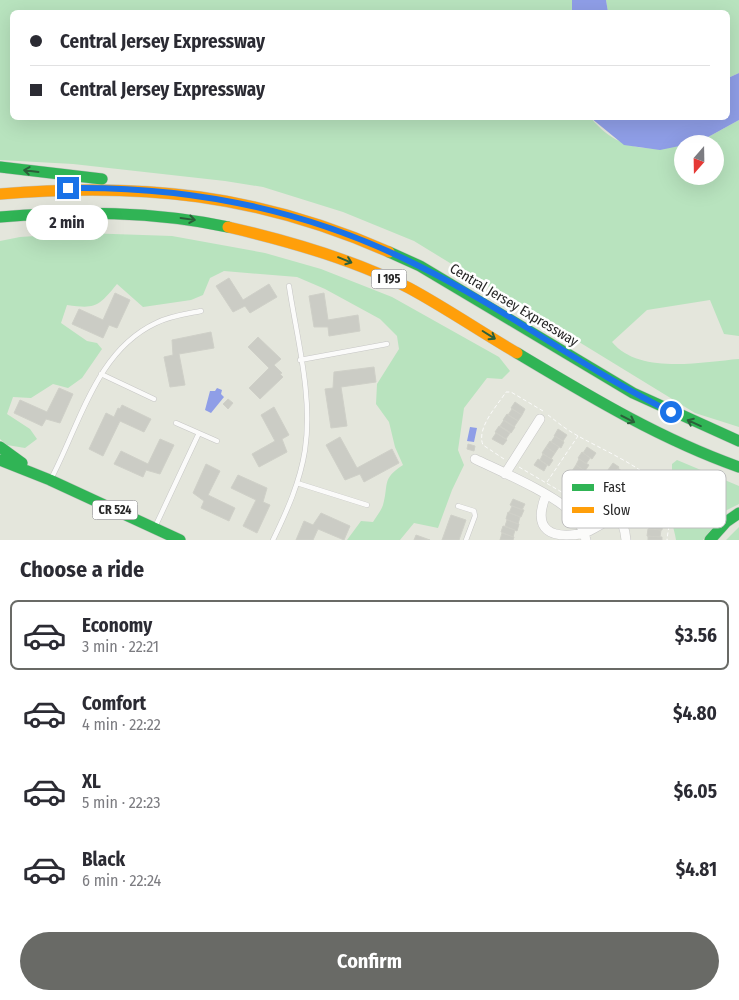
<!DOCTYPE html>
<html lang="en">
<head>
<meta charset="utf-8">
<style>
  body { margin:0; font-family:"Fira Sans Condensed",sans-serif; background:#f2f2f3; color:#2b2b33; height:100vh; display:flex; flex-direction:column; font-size:19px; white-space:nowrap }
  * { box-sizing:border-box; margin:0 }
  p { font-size:16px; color:#7c7c81 }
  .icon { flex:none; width:28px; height:28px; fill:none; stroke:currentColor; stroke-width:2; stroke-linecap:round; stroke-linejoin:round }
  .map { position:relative; height:540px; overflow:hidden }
  .drawer { display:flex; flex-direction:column; background:#fff; flex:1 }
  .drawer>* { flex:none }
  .top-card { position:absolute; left:10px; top:10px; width:720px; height:110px; border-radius:8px; box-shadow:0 5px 20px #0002; display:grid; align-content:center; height:110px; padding:0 20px; background:#fff }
  .needle { width:32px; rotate:200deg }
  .tools { position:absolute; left:674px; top:135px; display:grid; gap:10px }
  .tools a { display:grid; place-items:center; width:50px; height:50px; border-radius:50%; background:#fff; box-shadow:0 5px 20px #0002; font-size:25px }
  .end { position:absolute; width:22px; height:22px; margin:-11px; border:6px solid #1a73e8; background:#fff; box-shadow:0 0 0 2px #fff }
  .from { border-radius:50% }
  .bubble { position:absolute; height:35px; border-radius:18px; background:#fff; box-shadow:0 5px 20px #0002; font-size:16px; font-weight:700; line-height:35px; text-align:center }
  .top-card b { display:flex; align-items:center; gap:18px; height:48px; font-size:19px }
  .top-card b+b { border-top:1px solid #e1e1e2 }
  .top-card i { width:12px; height:12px; background:#2b2b33 }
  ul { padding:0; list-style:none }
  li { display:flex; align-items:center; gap:15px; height:70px; margin:0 10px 8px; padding:0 10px; border:2px solid transparent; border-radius:8px }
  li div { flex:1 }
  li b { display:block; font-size:19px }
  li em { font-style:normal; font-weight:700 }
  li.current { border-color:#696a66 }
  li>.icon { width:45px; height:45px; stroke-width:1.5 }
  h2 { padding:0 20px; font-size:22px; line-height:60px }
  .action { display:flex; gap:10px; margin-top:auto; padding:10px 20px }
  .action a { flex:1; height:58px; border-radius:30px; background:#696a66; color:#fff; font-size:20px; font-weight:700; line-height:58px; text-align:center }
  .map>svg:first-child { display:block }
</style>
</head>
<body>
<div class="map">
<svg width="739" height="540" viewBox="0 0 739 540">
  <rect width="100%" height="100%" fill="#e4e6dc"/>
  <path fill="#b8e3be" d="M0,0H572V12H12V118H591C615,148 646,153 682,145V176H715V144H690L699,142L739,120V336L724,334L710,300L647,310L612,342C639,375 702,362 739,359V427L695,413L414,241L343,212L263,187L225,181L73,164L0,160Z
    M606,0H739V73L728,78V12H608Z
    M84,233L172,236L265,253L321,269L392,297L499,357L510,371L502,379L487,378L464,408L458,450L464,465L452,490L438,528L414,523L400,540H347L361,521L373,522C376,517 381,511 383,505C389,485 381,479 403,465L395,447L389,422L376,404L377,384L399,349L397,336L380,319L325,289L297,277L224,271L210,278L203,295L191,300L143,307L117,284C98,307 96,309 67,305L61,323L87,341L97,343L102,349L82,378L68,388L53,384L31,398L13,397L7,414L30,429L37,439L25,448L7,445L0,439V241L20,237Z
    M677,460L739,486V504L725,511L703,540H676C674,525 669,527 682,513V503L672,483V464Z
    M739,527V540H726Z"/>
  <path fill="#8f9ee7" d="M572,0H606L608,12H572Z
    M739,73V120L699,142L660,150L624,145L591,118H728V78Z
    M217,388L222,390L221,394L224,397L211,413L205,410L210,391H215Z
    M470,427L477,428L474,442L467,441Z"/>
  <path fill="#cbccc5" stroke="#cfd0c8" d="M229,278L243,300L269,284L277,297L250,313L245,306L233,312L216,286Z
    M115,293L130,300L117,328L109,325L103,338L72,324L79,309L103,320Z
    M324,293L328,320L358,315L360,331L329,336L328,327H314L309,296Z
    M211,332L214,348L179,354L185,385L170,387L164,357L173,355L172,340Z
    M258,337L281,359L274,365L282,373L280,374L283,377L260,399L249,388L269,368L248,347Z
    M374,367L376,382L341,387L347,426L331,428L325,389L333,388L334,372Z
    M59,388L73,394L60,423L46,419L42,426L14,413L20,400L47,412Z
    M228,399L233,403L228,409L223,404Z
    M515,402L525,409L522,415L511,408Z
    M122,405L151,419L144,432L120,421L103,456L89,449L106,413L114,417L118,408L120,409Z
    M274,407L289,435L282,439L287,452L259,467L252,454L275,441L261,415Z
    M512,409L522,415L518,421L508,415Z
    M507,414L518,421L514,427L503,420Z
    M504,420L515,427L511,433L500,426Z
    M499,426L510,433L506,439L495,432Z
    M558,429L567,435L563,441L554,436Z
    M496,433L507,440L503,445L492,439Z
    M555,436L564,442L561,448L551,442Z
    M340,437L357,468L392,449L399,463L364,482L360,474L345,480L326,445Z
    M160,439L174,445L160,474L146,470L143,477L114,464L121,451L148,464Z
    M550,441L559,447L555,453L546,447Z
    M468,444L475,446L474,451L467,449Z
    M546,447L555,453L551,459L542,453Z
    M587,447L596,453L592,459L583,453Z
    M582,452L590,458L586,464L578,458Z
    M543,454L553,460L549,466L540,460Z
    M538,459L547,465L544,471L534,465Z
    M579,459L589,465L585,471L576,465Z
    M613,463L619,467L611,478L605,474Z
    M206,464L220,471L208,495L235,508L229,521L201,508L204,501L193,493Z
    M576,465L585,471L581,477L572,471Z
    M618,468L624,473L616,483L611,479Z
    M238,475L267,488L263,502L270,505L257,533L243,526L256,500L231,488Z
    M513,499L525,504L522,510L510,505Z
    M512,506L524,510L521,517L509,513Z
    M508,512L520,517L518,524L506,519Z
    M321,513L350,526L344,540L318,529L313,540H296L304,521L313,525Z
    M451,515L466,520L459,540H442Z
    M507,520L519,524L517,531L505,526Z
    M650,522L663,523L662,530L649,529Z
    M503,526L515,530L513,537L501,532Z
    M648,529L661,530L660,537L647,536Z
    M502,533L514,537L513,540H500Z
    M416,535L430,540H414Z
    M648,536L662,537V540H648Z"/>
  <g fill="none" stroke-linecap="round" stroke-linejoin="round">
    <defs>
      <path id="lane" d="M300,360L387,344
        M101,374L154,399
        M176,423L217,441
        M51,479C80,424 96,351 156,323C170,316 186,314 201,311
        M297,483L367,505
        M458,506L474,511L475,516L466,540
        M155,527L199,433
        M273,540C287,511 300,482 305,450C313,396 297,339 289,286"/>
      <path id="street" d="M475,459C500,471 554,494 572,513C580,521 583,530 586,540
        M505,474L540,419
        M588,486C608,500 624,514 626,540
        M546,495C532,530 550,540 585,533C596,528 608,520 619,514"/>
      <path id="fast" d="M0,167L102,179
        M0,217C77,211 153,211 228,227
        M389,252L420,266L633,393L739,441
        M517,353C589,396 660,439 739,467
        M0,447L22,463
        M0,460L50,480L180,540
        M710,540L726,522L739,513"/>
      <path id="slow" d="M0,194C141,182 258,194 389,252
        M228,227C289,241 353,259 409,288C446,308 481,332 517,353"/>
    </defs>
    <use href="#lane" stroke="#c6c6c5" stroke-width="5.5"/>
    <use href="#street" stroke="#c6c6c5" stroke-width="10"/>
    <use href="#fast" stroke="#c2c3bf" stroke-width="12"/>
    <use href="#slow" stroke="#c2c3bf" stroke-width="12"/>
    <path stroke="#fbfbfa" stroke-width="1" stroke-dasharray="4 2.5" stroke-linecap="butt" d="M548,415C556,421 564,428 573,433C597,448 661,473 669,501C673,513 668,528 667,540
      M504,459L483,445C476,428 497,406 506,392H511L543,411
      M519,467L565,494L577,506
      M547,482L578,436"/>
    <use href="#lane" stroke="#fbfbfa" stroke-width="4.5"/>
    <use href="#street" stroke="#fbfbfa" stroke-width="9"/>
    <use href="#fast" stroke="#30b455" stroke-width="11"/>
    <use href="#slow" stroke="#ff9f0a" stroke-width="11"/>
  </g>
  <defs><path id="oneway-shaft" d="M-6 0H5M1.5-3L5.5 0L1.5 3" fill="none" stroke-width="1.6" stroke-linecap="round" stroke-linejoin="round" transform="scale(1.25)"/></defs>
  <g stroke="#2b5f39">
    <use href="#oneway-shaft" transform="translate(31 171) rotate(-173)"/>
    <use href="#oneway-shaft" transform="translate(188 219) rotate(8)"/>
    <use href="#oneway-shaft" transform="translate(345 260) rotate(22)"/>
    <use href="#oneway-shaft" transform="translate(489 335) rotate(32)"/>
    <use href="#oneway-shaft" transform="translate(628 419) rotate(27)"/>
    <use href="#oneway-shaft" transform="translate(694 423) rotate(-156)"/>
  </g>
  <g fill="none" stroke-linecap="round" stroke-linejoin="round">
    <path stroke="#1a73e8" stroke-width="6" d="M68,188C191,186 309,210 419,266C506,309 584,369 671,412"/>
  </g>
  <g text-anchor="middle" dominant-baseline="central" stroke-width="5" stroke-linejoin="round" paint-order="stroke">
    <g fill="#fff" stroke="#686868" stroke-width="1">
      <rect x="371.5" y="269.5" width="35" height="19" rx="4"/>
      <rect x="92.5" y="500.5" width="45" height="19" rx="4"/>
    </g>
    <g font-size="12" font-weight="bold" fill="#272727">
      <text x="389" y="279">I 195</text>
      <text x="115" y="510">CR 524</text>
    </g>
    <g font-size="14" fill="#272727" stroke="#fff">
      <text transform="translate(514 305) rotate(31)">Central Jersey Expressway</text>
    </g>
  </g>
  <rect x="562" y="470" width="164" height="58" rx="8" fill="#fff" stroke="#bebebe" stroke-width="1"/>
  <rect x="572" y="484" width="22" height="7" fill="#30b455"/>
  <rect x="572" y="507" width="22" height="6" fill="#ff9f0a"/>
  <g font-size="14" fill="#272727">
    <text x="603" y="492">Fast</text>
    <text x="603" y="515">Slow</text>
  </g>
</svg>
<div class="tools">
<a><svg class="needle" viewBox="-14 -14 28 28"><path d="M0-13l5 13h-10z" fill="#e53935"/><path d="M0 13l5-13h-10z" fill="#7c7c81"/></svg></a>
</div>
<i class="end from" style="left:671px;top:412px"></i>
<i class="end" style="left:68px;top:188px"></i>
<div class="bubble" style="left:26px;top:205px;width:82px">2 min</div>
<div class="top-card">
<b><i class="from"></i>Central Jersey Expressway</b>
<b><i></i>Central Jersey Expressway</b>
</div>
</div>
<section class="drawer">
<h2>Choose a ride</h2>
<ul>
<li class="current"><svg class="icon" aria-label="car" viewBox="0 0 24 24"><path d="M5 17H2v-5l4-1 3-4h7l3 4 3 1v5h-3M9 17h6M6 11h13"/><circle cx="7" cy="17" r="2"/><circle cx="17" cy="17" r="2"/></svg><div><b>Economy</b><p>3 min · 22:21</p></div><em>$3.56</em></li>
<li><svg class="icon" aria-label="car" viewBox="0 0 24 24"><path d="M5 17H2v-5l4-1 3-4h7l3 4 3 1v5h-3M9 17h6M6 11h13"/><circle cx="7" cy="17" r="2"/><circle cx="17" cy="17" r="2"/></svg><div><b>Comfort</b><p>4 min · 22:22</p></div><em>$4.80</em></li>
<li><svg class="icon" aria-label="car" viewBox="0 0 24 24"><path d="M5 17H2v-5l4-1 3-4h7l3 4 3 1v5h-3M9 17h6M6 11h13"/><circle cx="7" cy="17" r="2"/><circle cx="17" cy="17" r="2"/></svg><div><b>XL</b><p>5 min · 22:23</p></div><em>$6.05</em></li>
<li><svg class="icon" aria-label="car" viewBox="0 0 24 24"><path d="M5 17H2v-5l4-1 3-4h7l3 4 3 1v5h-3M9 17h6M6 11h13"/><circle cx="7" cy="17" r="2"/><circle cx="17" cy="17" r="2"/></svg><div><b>Black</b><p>6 min · 22:24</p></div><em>$4.81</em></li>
</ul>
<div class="action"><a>Confirm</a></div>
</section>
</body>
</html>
